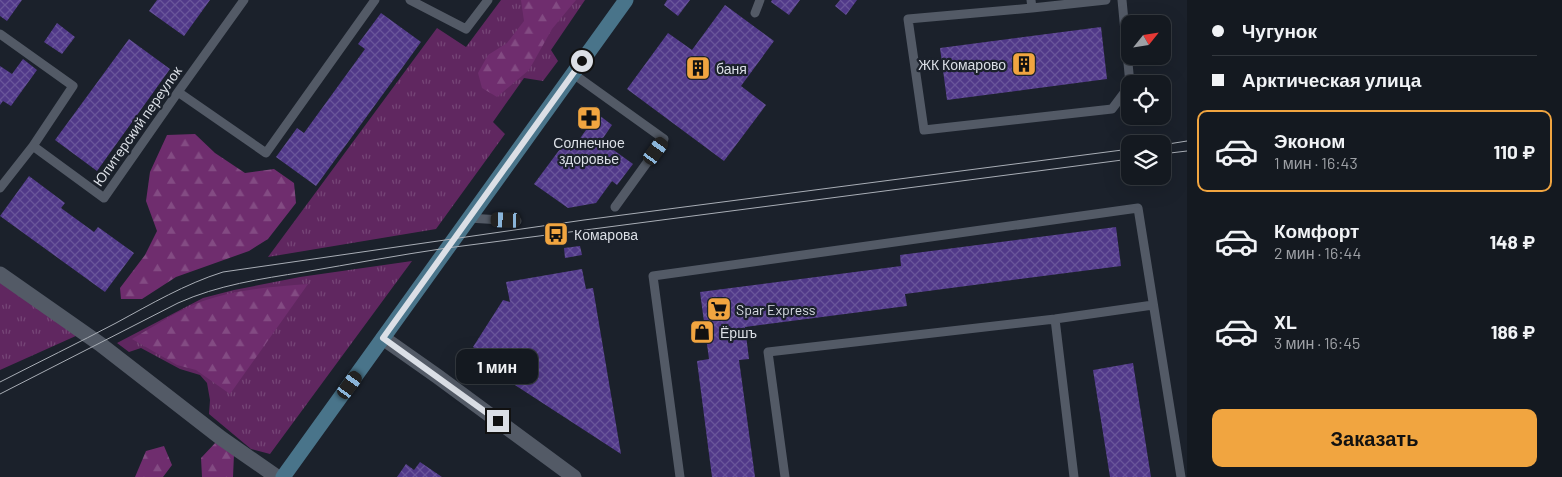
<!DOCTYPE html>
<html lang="ru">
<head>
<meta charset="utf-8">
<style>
  body { margin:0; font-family:Barlow,sans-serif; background:#21262d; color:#f1f3f6; height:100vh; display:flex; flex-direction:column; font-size:19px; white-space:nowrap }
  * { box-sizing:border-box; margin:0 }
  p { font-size:16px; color:#9da0a5 }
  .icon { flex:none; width:28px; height:28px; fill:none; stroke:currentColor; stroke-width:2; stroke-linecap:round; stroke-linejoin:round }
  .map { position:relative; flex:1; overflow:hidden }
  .panel { display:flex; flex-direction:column; background:#141920; width:375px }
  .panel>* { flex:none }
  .hud { display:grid; align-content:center; height:110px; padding:0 25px; background:#141920 }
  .needle { width:32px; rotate:60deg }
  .fabs { position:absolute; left:1121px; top:15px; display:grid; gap:10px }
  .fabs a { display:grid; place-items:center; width:50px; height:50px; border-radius:10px; background:#141920; box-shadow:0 5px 20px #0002,0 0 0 1px #33383e; font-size:25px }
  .end { position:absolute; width:22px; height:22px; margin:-11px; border:6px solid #dbdfe6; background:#111; box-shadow:0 0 0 2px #111 }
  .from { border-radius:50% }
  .bubble { position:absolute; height:35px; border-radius:10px; background:#141920; box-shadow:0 5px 20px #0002,0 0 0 1px #33383e; font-size:16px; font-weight:700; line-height:35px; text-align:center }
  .car { position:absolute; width:15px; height:30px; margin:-15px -8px; border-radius:6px; box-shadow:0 0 4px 1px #0007; background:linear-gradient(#222 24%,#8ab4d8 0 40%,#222 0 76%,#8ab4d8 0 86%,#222 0) }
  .hud b { display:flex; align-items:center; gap:18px; height:48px; font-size:19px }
  .hud b+b { border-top:1px solid #33383e }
  .hud i { width:12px; height:12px; background:#f1f3f6 }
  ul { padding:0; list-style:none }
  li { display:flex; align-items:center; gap:15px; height:82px; margin:0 10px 8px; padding:0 15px; border:2px solid transparent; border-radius:10px }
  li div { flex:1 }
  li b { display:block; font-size:19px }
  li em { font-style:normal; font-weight:700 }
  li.current { border-color:#f1a540 }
  li>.icon { width:45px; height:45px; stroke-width:1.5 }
  .action { display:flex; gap:10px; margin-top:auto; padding:10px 25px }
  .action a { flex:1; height:58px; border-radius:10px; background:#f1a540; color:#111; font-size:20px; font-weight:700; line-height:58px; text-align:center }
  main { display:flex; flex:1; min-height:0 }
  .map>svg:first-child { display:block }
</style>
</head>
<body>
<main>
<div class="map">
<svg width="1187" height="477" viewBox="0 0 1187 477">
  <defs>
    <pattern id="grass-tufts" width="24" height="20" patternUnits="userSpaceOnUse" patternTransform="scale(1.25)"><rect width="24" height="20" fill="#602760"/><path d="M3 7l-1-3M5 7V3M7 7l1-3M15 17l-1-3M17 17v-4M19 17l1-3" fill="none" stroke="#764677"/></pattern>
    <pattern id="forest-firs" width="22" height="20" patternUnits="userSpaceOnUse" patternTransform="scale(1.25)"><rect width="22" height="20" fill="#6f2d6e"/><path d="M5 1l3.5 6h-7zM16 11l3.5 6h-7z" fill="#834b83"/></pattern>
    <pattern id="building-cross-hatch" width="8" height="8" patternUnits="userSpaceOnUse" patternTransform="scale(1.25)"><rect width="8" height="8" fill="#513989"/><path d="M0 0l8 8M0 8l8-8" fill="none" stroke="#69559a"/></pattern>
  </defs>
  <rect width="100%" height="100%" fill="#1b212b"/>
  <path fill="url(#grass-tufts)" d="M501,0H585L551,50L558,61L543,81L524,78L493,122L505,134L436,229L268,257L437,28L466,47Z
    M412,261L270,454L251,449L209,414L210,400L207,383L200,375L180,369L141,348L129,352L117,343L203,298L234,290L300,277Z
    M0,277L78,335L0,370Z"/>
  <path fill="url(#forest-firs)" d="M521,0H576L552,29L529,70L497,97L482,88L478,73L488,55L507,43L524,21Z
    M195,134L215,153L245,173L274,169L294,183L296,203L268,239L249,251L176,277L142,299H121L120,288L145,255L157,231L146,201L150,172L167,135Z
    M308,284L230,394L196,370L177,365L132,339C155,326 178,310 203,301C237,289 273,287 308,284Z
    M217,441L234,454L233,477H202L201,458Z
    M164,446L172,465L163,477H135L146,451Z"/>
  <path fill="url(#building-cross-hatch)" d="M0,0H22L7,21L0,16Z
    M157,0H210L184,36L149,11Z
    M667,0H690L678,16L664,5Z
    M772,0H800L789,15L771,2Z
    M840,0H857L846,15L835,6Z
    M725,5L774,41L741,86L766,105L724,161L627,89L668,33L692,50Z
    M381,13L421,42L316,186L276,157L297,128L304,133L365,49L358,44Z
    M57,23L75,37L62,54L44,42Z
    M1101,27L1107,79L947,100L940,48Z
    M129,39L170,69L97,171L55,140Z
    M23,59L37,70L11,106L3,101L0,105V66L12,74Z
    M591,109L612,125L601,141L633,164L617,185L612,181L596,203L568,208L534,184L563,145L571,151L586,130L580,125Z
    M29,176L65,203L61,208L94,232L98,227L134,253L105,292L0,216Z
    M1116,227L1121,266L905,294L907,306L745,327L749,359L739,360L755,477H712L697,361L709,359L700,292L901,266L900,255Z
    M580,246L582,255L565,258L564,248Z
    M582,269L586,289L593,288L621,454L489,368L494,361L473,347L503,300L510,302L506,282Z
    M1133,363L1151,477H1110L1093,370Z
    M420,462L442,477H397L406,464L414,470Z"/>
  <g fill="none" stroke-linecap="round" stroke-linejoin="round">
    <path stroke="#535a66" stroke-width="9" d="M410,0L466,29L488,0
      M1031,0L1032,8L1106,0
      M1122,0L1130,84
      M1032,8L908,19L924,130L1112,109L1130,85
      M755,13L760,0
      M0,34L73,86L33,146L0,188
      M572,73L664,139L615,207
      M178,92L266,153L375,0
      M33,146L104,198L178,92L244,0
      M468,218L517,221
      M1055,319L1074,477
      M680,477L653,276L1138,208L1181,477
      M785,477L768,352L1055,319L1153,305"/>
    <path stroke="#535a66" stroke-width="15" d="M0,274L100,344L221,438L277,477
      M383,338L437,376L574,477"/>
    <path stroke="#49748a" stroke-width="15" d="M283,477L626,0"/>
    <path stroke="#a9aeb6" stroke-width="1" d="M1162,145L1187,141
      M1162,154L1187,151
      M0,382C39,362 78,343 116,323C151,304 185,284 223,272L584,220L1130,149
      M0,394L178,303C218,285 260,279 304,272C351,264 399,255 447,248L1130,159"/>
  </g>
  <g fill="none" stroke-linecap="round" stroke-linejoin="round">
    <path stroke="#dbdfe6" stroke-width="6" d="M498,421L383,338L582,61"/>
  </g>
  <defs>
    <symbol id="building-square" viewBox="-11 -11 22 22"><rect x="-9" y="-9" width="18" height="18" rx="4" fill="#f1a540" stroke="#1b212b"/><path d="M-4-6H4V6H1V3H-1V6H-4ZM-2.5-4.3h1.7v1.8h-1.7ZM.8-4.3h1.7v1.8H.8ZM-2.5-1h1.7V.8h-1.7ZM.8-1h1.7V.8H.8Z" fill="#111"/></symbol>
    <symbol id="pharmacy-square" viewBox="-11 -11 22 22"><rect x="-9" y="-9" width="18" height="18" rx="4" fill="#f1a540" stroke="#1b212b"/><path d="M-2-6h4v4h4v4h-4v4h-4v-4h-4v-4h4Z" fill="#111"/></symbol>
    <symbol id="bus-square" viewBox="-11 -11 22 22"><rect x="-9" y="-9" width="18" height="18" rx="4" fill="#f1a540" stroke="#1b212b"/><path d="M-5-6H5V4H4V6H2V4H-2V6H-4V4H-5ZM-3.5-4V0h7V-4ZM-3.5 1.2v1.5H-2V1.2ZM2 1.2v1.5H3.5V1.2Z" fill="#111"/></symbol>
    <symbol id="supermarket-square" viewBox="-11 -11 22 22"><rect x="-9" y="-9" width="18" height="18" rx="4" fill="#f1a540" stroke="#1b212b"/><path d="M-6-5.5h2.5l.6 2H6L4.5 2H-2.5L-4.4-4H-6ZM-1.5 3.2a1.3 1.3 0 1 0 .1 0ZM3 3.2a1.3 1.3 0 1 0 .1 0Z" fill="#111"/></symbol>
    <symbol id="shop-square" viewBox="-11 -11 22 22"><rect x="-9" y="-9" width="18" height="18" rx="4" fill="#f1a540" stroke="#1b212b"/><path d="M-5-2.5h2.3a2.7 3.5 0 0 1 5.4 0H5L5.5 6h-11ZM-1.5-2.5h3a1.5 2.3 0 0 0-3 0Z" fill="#111"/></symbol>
  </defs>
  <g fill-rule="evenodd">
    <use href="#building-square" x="1010" y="50" width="28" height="28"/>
    <use href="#building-square" x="684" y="54" width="28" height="28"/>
    <use href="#pharmacy-square" x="575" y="104" width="28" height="28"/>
    <use href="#bus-square" x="542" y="220" width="28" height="28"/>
    <use href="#supermarket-square" x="705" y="295" width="28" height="28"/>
    <use href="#shop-square" x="688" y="318" width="28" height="28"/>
  </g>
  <g text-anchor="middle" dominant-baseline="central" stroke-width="4.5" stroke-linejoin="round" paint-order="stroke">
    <g font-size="14" fill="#dbdfe6" stroke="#1b212b" text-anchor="start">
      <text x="1006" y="64" text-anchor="end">ЖК Комарово</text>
      <text x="716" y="68">баня</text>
      <text x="589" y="142" text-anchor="middle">Солнечное<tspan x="589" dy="16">здоровье</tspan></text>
      <text x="574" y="234">Комарова</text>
      <text x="736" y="309">Spar Express</text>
      <text x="720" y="332">Ёршъ</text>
    </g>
    <g font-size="14" fill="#dbdfe6" stroke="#1b212b">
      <text transform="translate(137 126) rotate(-55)">Юпитерский переулок</text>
    </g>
  </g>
</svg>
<div class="fabs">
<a><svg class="needle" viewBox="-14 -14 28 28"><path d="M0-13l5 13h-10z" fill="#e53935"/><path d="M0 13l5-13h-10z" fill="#9da0a5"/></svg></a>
<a><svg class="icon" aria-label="locate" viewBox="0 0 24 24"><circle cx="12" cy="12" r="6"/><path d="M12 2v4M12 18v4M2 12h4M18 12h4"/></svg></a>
<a><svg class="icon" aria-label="layers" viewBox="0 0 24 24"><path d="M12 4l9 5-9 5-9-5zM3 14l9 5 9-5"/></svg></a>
</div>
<i class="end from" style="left:582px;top:61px"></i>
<i class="end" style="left:498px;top:421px"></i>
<div class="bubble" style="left:456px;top:349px;width:82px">1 мин</div>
<i class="car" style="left:656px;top:151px;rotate:36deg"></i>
<i class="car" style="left:506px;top:220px;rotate:272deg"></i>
<i class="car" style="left:350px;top:385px;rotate:36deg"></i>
</div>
<section class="panel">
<div class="hud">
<b><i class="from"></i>Чугунок</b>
<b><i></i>Арктическая улица</b>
</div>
<ul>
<li class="current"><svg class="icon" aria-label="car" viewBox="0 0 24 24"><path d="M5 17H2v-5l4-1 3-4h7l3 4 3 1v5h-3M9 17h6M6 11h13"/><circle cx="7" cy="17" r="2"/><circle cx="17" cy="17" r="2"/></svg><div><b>Эконом</b><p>1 мин · 16:43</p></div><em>110 ₽</em></li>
<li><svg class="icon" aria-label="car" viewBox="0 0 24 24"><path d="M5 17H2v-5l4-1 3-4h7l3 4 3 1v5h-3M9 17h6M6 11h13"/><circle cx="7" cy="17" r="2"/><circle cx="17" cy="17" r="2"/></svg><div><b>Комфорт</b><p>2 мин · 16:44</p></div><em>148 ₽</em></li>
<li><svg class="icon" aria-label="car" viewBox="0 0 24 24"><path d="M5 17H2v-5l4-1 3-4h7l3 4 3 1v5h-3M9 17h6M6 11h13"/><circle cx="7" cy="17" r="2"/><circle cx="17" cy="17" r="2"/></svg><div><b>XL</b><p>3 мин · 16:45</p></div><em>186 ₽</em></li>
</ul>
<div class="action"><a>Заказать</a></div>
</section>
</main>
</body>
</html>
